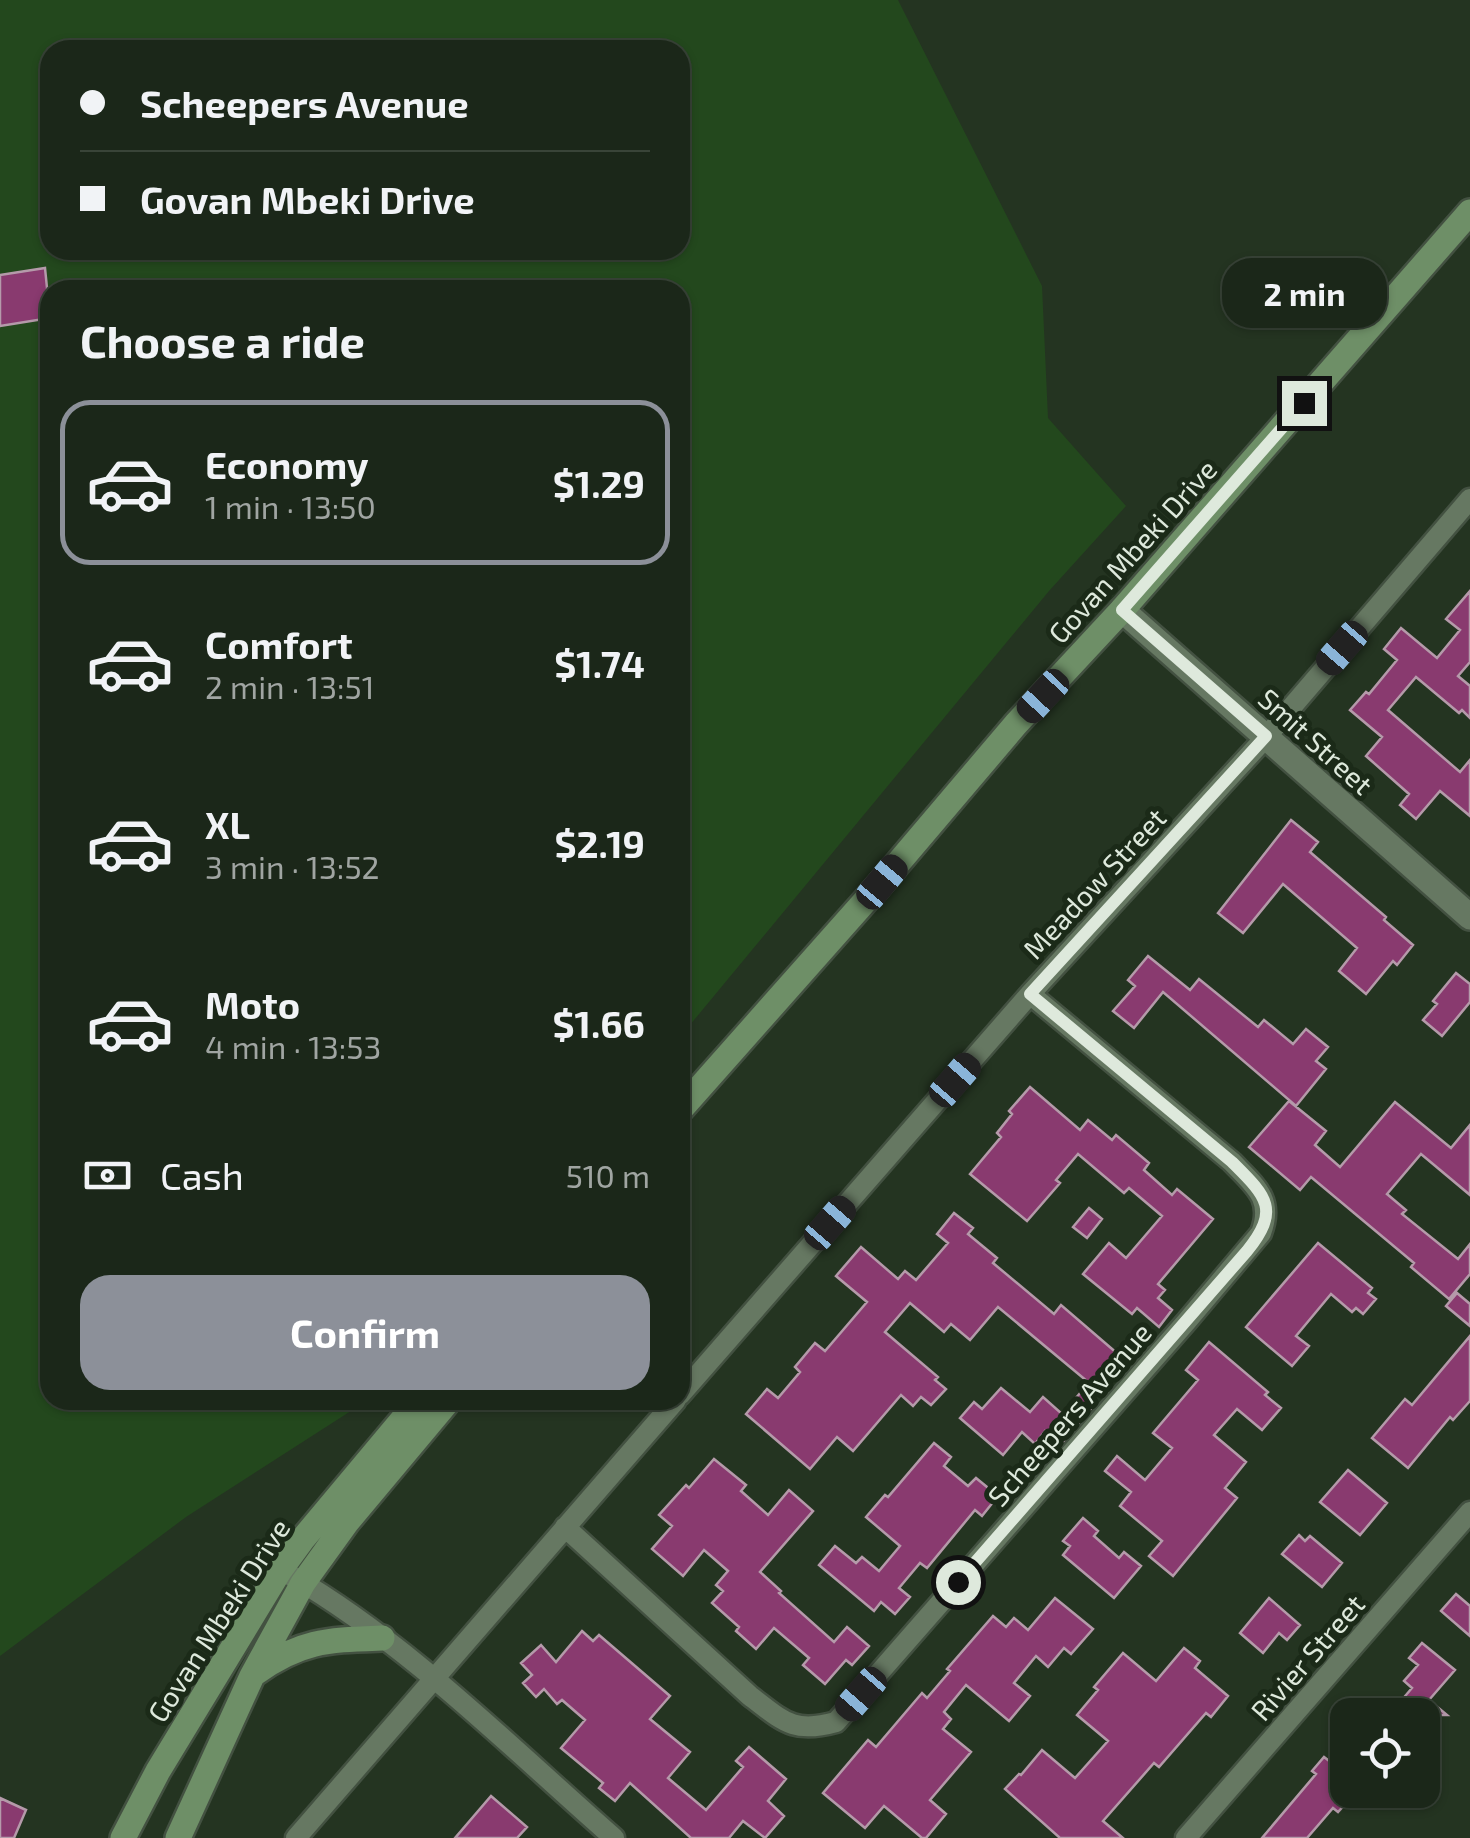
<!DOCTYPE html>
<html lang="en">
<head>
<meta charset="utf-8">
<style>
  body { margin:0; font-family:"Exo 2",sans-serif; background:#242f22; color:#f1f3f6; height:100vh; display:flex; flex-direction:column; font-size:38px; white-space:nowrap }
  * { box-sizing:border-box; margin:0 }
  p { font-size:32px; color:#a0a5a2 }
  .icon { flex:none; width:55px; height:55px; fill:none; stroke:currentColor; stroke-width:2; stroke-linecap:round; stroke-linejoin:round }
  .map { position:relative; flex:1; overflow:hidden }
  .sheet { position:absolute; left:40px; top:280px; width:650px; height:1130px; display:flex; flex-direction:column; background:#1b2719; border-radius:30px; box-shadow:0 2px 8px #0004,0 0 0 2px #394438 }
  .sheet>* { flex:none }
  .guide { position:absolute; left:40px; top:40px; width:650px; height:220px; border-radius:30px; box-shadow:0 2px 8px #0004,0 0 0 2px #394438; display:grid; align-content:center; height:220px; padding:0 40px; background:#1b2719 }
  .controls { position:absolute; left:1330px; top:1698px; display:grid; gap:20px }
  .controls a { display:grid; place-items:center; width:110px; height:110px; border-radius:20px; background:#1b2719; box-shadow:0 2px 8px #0004,0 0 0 2px #394438; font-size:50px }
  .end { position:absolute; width:45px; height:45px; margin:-22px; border:12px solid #dee9dc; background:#111; box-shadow:0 0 0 5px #111 }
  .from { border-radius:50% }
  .bubble { position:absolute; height:70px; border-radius:30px; background:#1b2719; box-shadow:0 2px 8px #0004,0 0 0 2px #394438; font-size:32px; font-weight:700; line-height:70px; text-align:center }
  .car { position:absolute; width:30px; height:60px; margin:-30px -15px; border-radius:12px; box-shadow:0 0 8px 2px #0007; background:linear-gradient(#222 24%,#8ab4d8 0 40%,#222 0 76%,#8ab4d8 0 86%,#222 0) }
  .guide b { display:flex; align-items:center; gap:35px; height:95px; font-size:38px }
  .guide b+b { border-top:2px solid #394438 }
  .guide i { width:25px; height:25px; background:#f1f3f6 }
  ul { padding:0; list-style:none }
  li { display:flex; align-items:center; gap:30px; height:165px; margin:0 20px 15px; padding:0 20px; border:5px solid transparent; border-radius:30px }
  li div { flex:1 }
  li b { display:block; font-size:38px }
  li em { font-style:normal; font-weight:700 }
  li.active { border-color:#8c9099 }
  li>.icon { width:90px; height:90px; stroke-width:1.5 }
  h2 { padding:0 40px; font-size:45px; line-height:120px }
  .pay { display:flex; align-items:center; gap:25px; height:110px; padding:0 40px; font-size:38px }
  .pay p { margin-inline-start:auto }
  .action { display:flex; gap:20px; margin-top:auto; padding:20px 40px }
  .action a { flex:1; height:115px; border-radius:30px; background:#8c9099; color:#fff; font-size:40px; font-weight:700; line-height:115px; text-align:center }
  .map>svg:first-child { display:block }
</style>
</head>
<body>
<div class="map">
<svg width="1470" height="1838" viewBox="0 0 1470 1838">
  <rect width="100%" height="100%" fill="#243421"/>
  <path fill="#23481d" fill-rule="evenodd" d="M0,0H898L1042,286L1048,418L1126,506L1049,591L680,1037V290H50V1400H368L186,1517L0,1656ZM50,50H680V250H50Z"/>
  <path fill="#893a6f" stroke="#b59aaa" stroke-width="2.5" d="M45,268L50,318L0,326V275Z
    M1470,591V662L1458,676L1470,686V718L1462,710L1459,713L1416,677L1388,710L1460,772L1470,760V816L1440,791L1416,819L1400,805L1409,794L1366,756L1382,737L1350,710L1366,692L1369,694L1397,660L1384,649L1401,628L1437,658L1460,630L1446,619Z
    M1291,820L1318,842L1310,852L1386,917L1384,920L1413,945L1397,965L1393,961L1366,994L1339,971L1357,948L1283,884L1243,933L1218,913Z
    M1148,956L1190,990L1199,979L1258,1027L1264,1020L1293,1044L1306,1029L1328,1047L1316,1061L1326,1069L1296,1106L1163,992L1134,1028L1113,1011L1135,986L1128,980Z
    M1456,973L1470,984V1002L1442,1036L1423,1020L1437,1004L1433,1001Z
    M1030,1087L1080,1130L1088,1120L1112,1140L1116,1135L1149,1163L1144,1170L1172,1195L1177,1189L1213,1219L1158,1284L1165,1290L1158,1298L1172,1310L1159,1327L1137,1308L1132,1314L1083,1274L1109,1243L1126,1258L1162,1216L1129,1188L1124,1193L1078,1154L1056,1180L1060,1183L1027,1221L970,1174L1001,1137L997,1133L1012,1114L1009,1111Z
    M1289,1101L1326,1131L1315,1145L1340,1167L1395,1102L1451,1148L1470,1125V1195L1421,1154L1387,1194L1406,1210L1402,1214L1458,1259L1470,1244V1274L1449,1299L1411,1267L1414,1263L1311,1177L1300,1190L1249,1147Z
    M1089,1208L1102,1219L1087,1238L1073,1227Z
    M954,1213L973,1228L968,1234L997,1258L993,1263L1054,1314L1061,1305L1126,1361L1100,1392L998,1307L970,1340L951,1324L944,1332L910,1303L885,1332L938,1377L935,1380L946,1389L931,1405L921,1397L913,1406L901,1395L853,1451L837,1437L810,1469L746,1414L767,1389L778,1398L800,1372L795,1367L815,1343L825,1351L867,1302L836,1276L861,1247L898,1279L905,1271L916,1280L948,1243L937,1234Z
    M1318,1243L1372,1288L1368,1293L1376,1299L1363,1314L1356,1308L1352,1312L1331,1294L1296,1336L1309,1346L1292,1366L1246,1327Z
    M1457,1293L1470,1304V1326L1446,1306Z
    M1470,1336V1401L1453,1420L1450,1417L1408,1468L1372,1438L1405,1399L1412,1405Z
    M1209,1342L1268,1392L1265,1395L1281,1408L1262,1430L1237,1409L1214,1435L1246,1462L1225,1488L1237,1498L1173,1576L1149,1556L1162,1541L1120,1506L1131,1492L1105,1471L1117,1456L1145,1480L1172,1448L1153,1433L1198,1380L1186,1370Z
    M1001,1388L1030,1412L1043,1397L1062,1414L1081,1392L1094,1405L1061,1444L1045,1431L1035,1444L1022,1432L1003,1455L960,1418L974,1402L982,1409Z
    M934,1443L951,1457L944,1466L968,1486L976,1478L998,1496L982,1516L975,1510L927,1568L920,1563L899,1588L910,1597L895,1614L881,1602L874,1611L819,1565L835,1546L856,1563L862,1557L879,1571L900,1546L866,1517L885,1495L888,1497Z
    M714,1459L746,1485L741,1491L768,1515L789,1490L813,1511L760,1572L781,1591L779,1593L834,1642L847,1627L869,1646L852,1665L846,1660L825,1684L803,1665L809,1658L774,1628L756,1649L736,1631L739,1627L712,1603L723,1591L716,1585L728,1571L704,1550L683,1576L652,1549L672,1526L659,1515L686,1485L689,1488Z
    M1348,1470L1387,1503L1360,1535L1320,1502Z
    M1083,1518L1098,1531L1094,1536L1119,1558L1124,1552L1141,1566L1114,1598L1063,1555L1070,1546L1063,1541Z
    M1299,1535L1305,1541L1310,1536L1342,1563L1322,1587L1282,1554Z
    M1456,1594L1470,1606V1636L1441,1611Z
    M1055,1598L1093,1629L1071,1654L1064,1648L1048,1667L1036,1656L1014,1683L1030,1696L1009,1721L966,1685L944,1712L951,1719L943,1729L971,1752L930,1800L946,1814L926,1838H922L884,1806L865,1828L823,1793L868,1740L876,1747L922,1693L927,1698L950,1671L947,1669L993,1616L1006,1627L1014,1618L1028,1630Z
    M1269,1598L1300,1625L1287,1640L1279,1633L1263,1653L1240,1633Z
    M582,1631L593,1641L599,1635L670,1696L650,1719L690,1752L668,1778L706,1810L743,1767L736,1761L749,1747L786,1779L768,1801L784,1816L765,1838L743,1821L729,1838H691L630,1783L615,1801L599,1788L603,1783L561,1748L585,1720L562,1700L557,1704L544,1689L536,1697L523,1683L532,1675L521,1663L541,1645L556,1662Z
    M1422,1643L1455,1670L1429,1700L1447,1715H1389L1412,1688L1404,1681L1418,1665L1409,1658Z
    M1184,1648L1200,1661L1195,1668L1228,1696L1211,1717L1206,1713L1159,1767L1154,1763L1103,1821L1123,1838H1060L1005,1789L1019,1774L1021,1775L1042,1750L1075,1778L1108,1741L1077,1715L1098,1690L1094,1687L1123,1653L1156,1681Z
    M1348,1739V1801L1338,1812L1333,1808L1307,1838H1262L1316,1774L1312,1771L1324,1757L1328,1760Z
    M491,1796L527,1827L517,1838H455Z
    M0,1798L26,1810L14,1838H0Z"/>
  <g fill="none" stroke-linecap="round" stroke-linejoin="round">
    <defs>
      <path id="minor" d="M680,1395L1030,994L1266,737L1470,499
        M565,1527L750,1696C783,1721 793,1734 836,1722L1187,1321L1261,1233C1274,1199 1255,1186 1232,1162L1030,994
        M290,1575C410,1645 510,1747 614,1838
        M296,1838L676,1400
        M1186,1838L1470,1512"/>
      <path id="tertiary" d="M1122,610L1470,917"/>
      <path id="secondary" d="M680,1110L882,882L1016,724L1122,610L1470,212
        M255,1673C301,1640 328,1640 382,1638
        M123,1838L158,1771L280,1570L302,1540L419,1400
        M178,1838L252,1676L303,1583L347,1522L449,1400"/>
    </defs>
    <use href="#minor" stroke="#435141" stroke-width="25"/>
    <use href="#tertiary" stroke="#435141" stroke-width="30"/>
    <use href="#secondary" stroke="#435141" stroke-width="30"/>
    <use href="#minor" stroke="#667862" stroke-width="20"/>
    <use href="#tertiary" stroke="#667862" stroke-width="25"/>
    <use href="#secondary" stroke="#6e8f67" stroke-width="25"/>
  </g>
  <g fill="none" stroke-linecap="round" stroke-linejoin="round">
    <path stroke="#dee9dc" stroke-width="12" d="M958,1582L1247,1251C1281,1209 1266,1196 1232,1162L1030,994L1266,736L1122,610L1304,403"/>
  </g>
  <g text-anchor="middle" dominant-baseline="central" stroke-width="10" stroke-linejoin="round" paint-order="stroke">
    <g font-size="28" fill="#dee9dc" stroke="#1b2a18">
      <text transform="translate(1132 551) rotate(-48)">Govan Mbeki Drive</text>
      <text transform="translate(1316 741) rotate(42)">Smit Street</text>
      <text transform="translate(1094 883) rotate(-47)">Meadow Street</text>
      <text transform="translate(1069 1414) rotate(-49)">Scheepers Avenue</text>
      <text transform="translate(218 1620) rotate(-57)">Govan Mbeki Drive</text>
      <text transform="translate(1307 1657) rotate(-49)">Rivier Street</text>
    </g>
  </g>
</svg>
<div class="controls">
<a><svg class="icon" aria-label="locate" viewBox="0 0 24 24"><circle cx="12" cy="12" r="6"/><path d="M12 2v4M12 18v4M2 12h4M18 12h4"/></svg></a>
</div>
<i class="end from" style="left:958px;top:1582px"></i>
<i class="end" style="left:1304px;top:403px"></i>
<div class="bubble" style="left:1222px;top:258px;width:165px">2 min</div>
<i class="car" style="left:1342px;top:648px;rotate:221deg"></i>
<i class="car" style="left:1043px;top:696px;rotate:223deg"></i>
<i class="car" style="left:882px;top:882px;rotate:40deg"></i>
<i class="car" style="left:955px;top:1080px;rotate:41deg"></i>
<i class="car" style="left:830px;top:1223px;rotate:41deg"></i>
<i class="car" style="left:861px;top:1694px;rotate:221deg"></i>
<div class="guide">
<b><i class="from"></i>Scheepers Avenue</b>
<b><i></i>Govan Mbeki Drive</b>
</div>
<section class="sheet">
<h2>Choose a ride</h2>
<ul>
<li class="active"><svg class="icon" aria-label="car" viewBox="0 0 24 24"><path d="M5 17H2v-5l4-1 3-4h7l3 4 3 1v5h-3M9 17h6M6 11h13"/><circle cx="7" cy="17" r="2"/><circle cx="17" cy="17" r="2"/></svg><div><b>Economy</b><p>1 min · 13:50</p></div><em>$1.29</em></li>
<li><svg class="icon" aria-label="car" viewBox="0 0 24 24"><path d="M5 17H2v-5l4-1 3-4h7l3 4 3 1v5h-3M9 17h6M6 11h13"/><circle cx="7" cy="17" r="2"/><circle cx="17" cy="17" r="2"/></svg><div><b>Comfort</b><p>2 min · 13:51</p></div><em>$1.74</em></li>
<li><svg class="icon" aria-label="car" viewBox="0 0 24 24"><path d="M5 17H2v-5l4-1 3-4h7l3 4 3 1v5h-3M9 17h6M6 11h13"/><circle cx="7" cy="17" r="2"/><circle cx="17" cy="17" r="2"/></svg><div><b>XL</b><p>3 min · 13:52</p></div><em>$2.19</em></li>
<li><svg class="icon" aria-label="car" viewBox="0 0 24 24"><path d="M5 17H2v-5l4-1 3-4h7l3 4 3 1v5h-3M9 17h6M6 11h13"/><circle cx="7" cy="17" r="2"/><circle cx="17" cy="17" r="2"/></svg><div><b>Moto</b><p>4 min · 13:53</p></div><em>$1.66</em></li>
</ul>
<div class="pay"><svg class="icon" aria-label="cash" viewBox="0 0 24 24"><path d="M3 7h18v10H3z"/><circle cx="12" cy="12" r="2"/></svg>Cash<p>510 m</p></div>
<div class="action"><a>Confirm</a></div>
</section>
</div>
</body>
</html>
